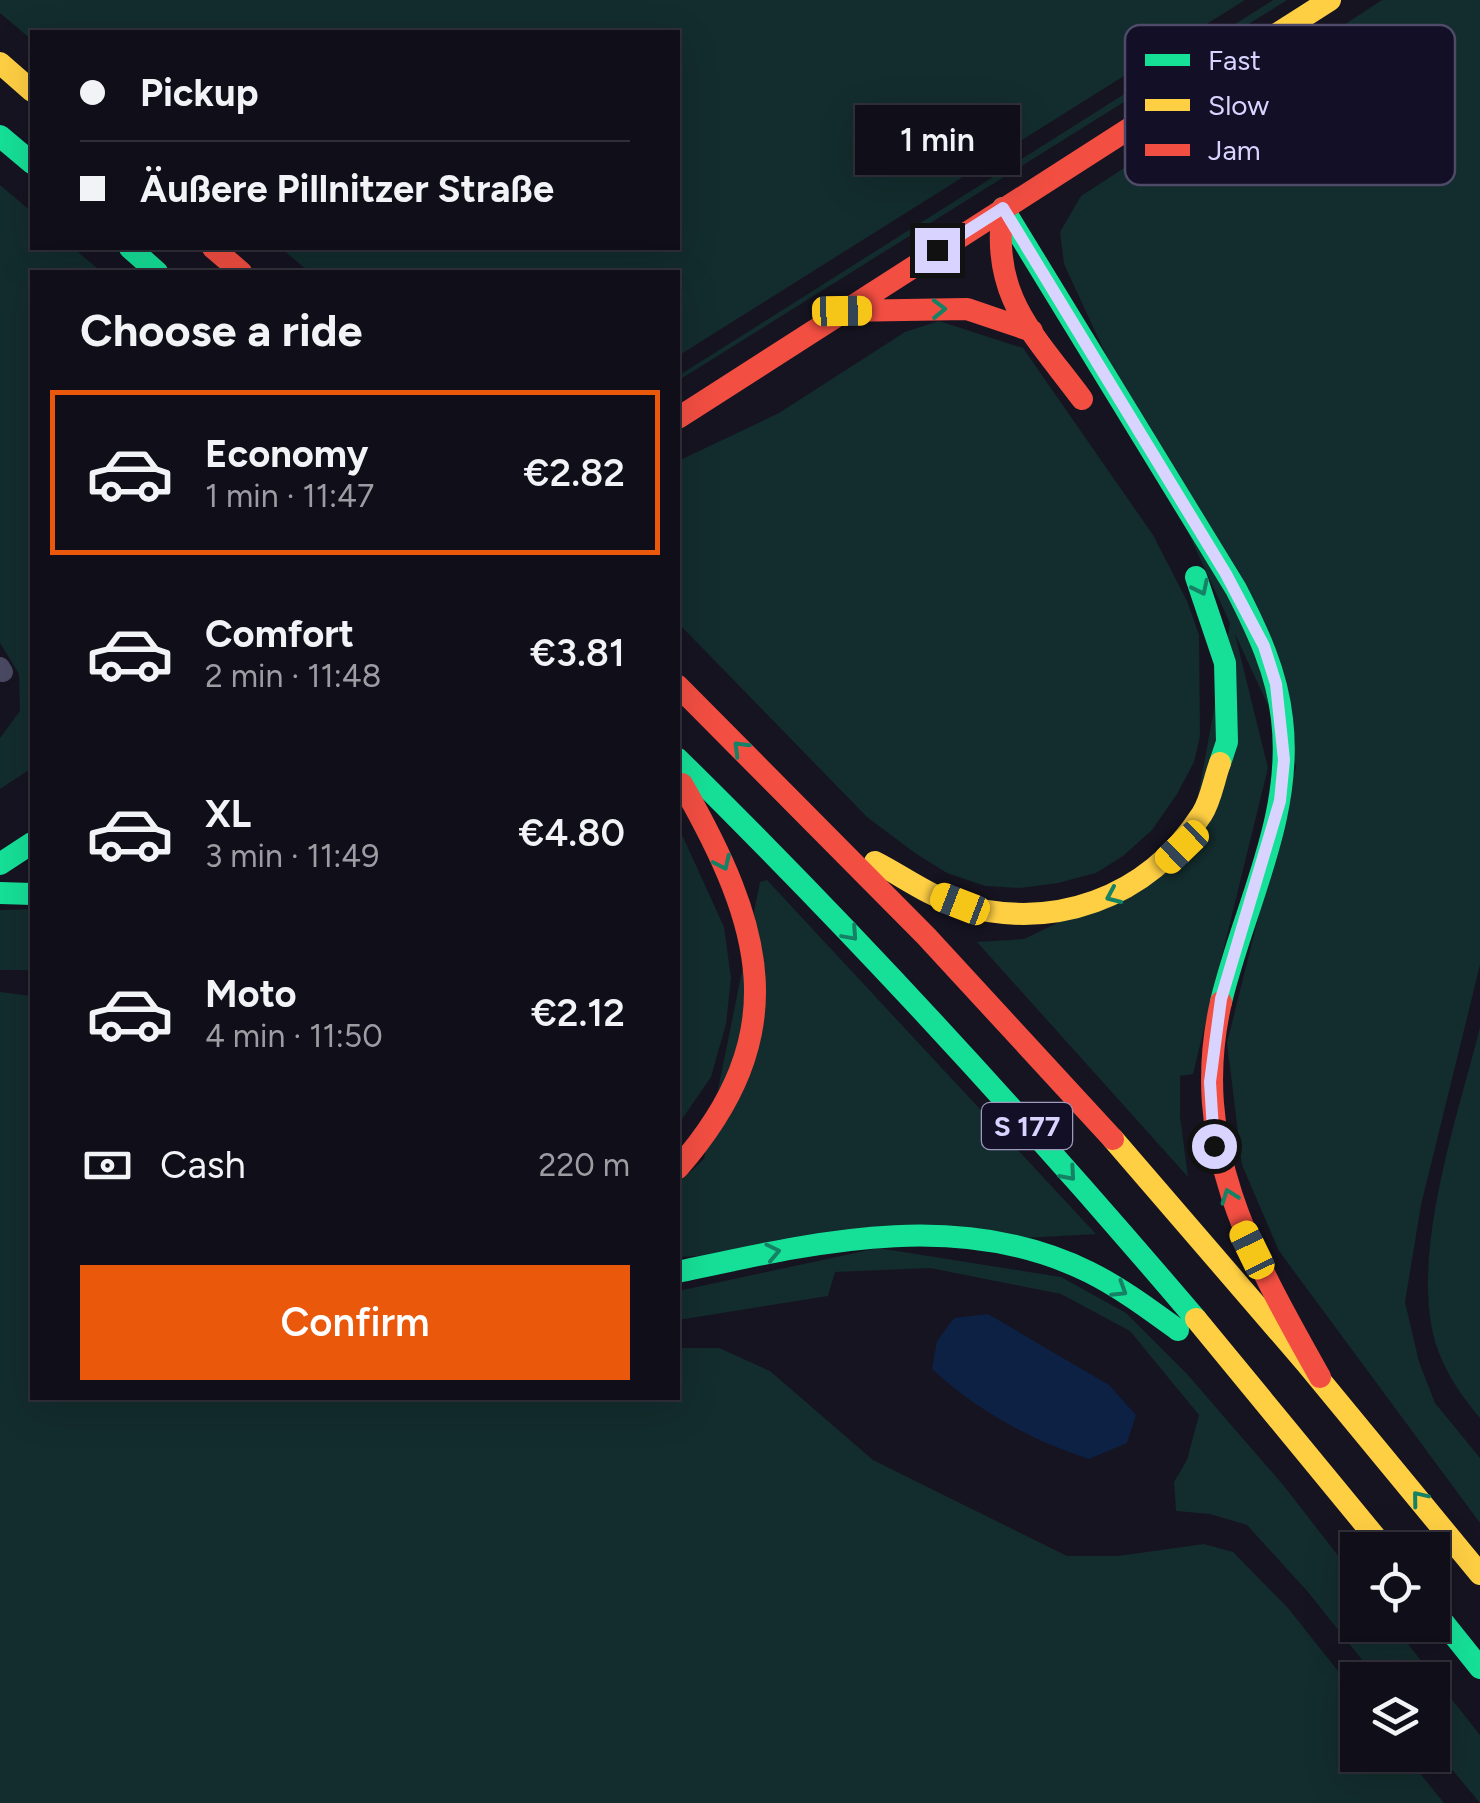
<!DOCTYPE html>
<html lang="en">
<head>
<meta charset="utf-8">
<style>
  body { margin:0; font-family:Figtree,sans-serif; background:#1e1d26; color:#f1f3f6; height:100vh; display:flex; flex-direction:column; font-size:38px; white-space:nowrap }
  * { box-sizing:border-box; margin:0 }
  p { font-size:32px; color:#9c9ca2 }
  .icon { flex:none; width:55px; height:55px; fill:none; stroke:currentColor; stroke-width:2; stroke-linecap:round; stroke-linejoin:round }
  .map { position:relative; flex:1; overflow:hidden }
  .sheet { position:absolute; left:30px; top:270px; width:650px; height:1130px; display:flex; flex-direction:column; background:#100f19; border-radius:0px; box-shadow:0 10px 40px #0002,0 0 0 2px #302f38 }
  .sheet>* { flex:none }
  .top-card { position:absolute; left:30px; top:30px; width:650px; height:220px; border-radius:0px; box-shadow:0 10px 40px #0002,0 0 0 2px #302f38; display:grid; align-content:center; height:220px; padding:0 50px; background:#100f19 }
  .buttons { position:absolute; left:1340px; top:1532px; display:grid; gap:20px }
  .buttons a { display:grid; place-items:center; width:110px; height:110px; border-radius:0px; background:#100f19; box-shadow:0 10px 40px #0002,0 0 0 2px #302f38; font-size:50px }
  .end { position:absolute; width:45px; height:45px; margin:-22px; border:12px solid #d9d4ff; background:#111; box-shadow:0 0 0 5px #111 }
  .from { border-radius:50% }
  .bubble { position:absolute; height:70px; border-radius:0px; background:#100f19; box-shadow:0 10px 40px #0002,0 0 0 2px #302f38; font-size:32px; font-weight:600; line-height:70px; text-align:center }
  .car { position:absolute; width:30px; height:60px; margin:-30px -15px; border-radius:12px; box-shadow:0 0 8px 2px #0007; background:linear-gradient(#f5c518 24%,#345 0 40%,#f5c518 0 76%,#345 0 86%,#f5c518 0) }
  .top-card b { display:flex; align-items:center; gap:35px; height:95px; font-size:38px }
  .top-card b+b { border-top:2px solid #302f38 }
  .top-card i { width:25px; height:25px; background:#f1f3f6 }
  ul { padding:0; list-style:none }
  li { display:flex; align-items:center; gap:30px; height:165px; margin:0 20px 15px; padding:0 30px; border:5px solid transparent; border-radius:0px }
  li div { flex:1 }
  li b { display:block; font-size:38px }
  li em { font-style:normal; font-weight:600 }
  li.current { border-color:#ea580c }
  li>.icon { width:90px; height:90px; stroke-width:1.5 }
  h2 { padding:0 50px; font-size:45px; line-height:120px }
  .pay { display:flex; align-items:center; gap:25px; height:110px; padding:0 50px; font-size:38px }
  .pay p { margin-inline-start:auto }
  .button { display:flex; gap:20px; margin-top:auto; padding:20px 50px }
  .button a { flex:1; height:115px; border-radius:0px; background:#ea580c; color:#fff; font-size:40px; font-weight:600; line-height:115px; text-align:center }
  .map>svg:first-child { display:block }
</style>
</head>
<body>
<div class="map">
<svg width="1480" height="1803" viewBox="0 0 1480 1803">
  <rect width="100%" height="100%" fill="#161421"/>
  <path fill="#132c2d" d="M0,0H1245L678,356V272H309L281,248H678V32H32V40L0,13Z
    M1273,0H1287L679,380L678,376Z
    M1382,0H1480V965L1421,1205L1405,1302L1419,1362L1435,1403L1480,1458V1523L1279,1251L1242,1165L1227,1043L1296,766L1064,264L1060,232L1081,196Z
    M0,185L32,212V248H73L102,272H32V768L0,789V738L20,711L19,674L0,643Z
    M939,321L1023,348L1153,535L1187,601L1199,635L1200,736L1194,762L1177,794L1152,830L1123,856L1096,873L1058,883L1020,888L985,886L947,873L915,853L867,817L678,623V461L779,413L905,332Z
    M1231,618L1268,768L1193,1074L1180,1076V1116L1188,1177L977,942L1024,939L1186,861Z
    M678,831L683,837L724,927L731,978L726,1024L711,1077L678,1125Z
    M767,880L1096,1234L678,1257V1183L704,1159L760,882Z
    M32,909V970H0V910Z
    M0,992L32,996V1398H678V1348H719L770,1371L873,1460L1067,1556H1118L1204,1544L1233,1552L1288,1608L1357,1695L1358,1755H1405L1444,1803H0Z
    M1480,1027V1418C1465,1400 1451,1381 1442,1360C1402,1274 1458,1117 1480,1027Z
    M878,1248L1061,1277L1126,1313L1187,1374L1284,1486L1357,1580L1358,1625H1393L1480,1735V1803L1433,1747L1432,1680H1378L1308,1592L1247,1525L1210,1514L1176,1511L1174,1482L1187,1460L1199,1415L1130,1331L1061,1294L930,1268L835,1272L828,1296L678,1320V1291Z"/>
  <path fill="#0d2144" d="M988,1314L1109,1385L1136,1415L1127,1443L1089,1459C1032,1441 976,1410 932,1369L937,1341L954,1318Z"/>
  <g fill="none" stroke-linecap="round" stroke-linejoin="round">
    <path stroke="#4a4962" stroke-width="20" d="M0,667L3,672"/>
    <path stroke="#16e098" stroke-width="22" d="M0,136L32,163
      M1003,208L1236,589C1257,630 1277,672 1282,719C1294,817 1243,909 1221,1002
      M130,248L157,272
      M1196,577L1225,663L1227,742L1220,763
      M678,759C860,938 1031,1125 1196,1319
      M0,864L32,843
      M0,893L32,894
      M678,1272C813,1243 958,1207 1089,1272C1121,1288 1149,1309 1178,1330
      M1432,1608L1480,1668"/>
    <path stroke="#ffcf43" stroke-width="22" d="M0,63L32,91
      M1152,114L1330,0
      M875,862C901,875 929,896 957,904C1053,932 1147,899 1202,814C1211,800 1214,779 1220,763
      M1113,1139L1306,1363L1480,1574
      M1196,1319L1386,1550"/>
    <path stroke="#f24e42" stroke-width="22" d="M1003,208C990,296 1033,333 1082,399
      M213,248L241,272
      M842,311L967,309L1032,331
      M678,418L1152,114
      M678,686L926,936L1113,1139
      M1221,1002C1188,1145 1252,1256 1320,1377
      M678,1168C796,1033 763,926 682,784"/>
  </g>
  <defs><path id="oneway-chevron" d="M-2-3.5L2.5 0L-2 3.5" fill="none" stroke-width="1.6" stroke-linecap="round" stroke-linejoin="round" transform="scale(2.5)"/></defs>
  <g stroke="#158265">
    <use href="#oneway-chevron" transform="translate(939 309) rotate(-1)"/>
    <use href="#oneway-chevron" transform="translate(1201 588) rotate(64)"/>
    <use href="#oneway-chevron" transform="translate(740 748) rotate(-135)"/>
    <use href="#oneway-chevron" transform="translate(723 863) rotate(65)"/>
    <use href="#oneway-chevron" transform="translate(1113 896) rotate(156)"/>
    <use href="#oneway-chevron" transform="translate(851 934) rotate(48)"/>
    <use href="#oneway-chevron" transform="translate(1069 1174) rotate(49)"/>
    <use href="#oneway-chevron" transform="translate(1229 1196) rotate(-110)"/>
    <use href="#oneway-chevron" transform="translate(773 1252) rotate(-12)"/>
    <use href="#oneway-chevron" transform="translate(1120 1290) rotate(32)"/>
    <use href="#oneway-chevron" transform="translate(1419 1498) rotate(-129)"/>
  </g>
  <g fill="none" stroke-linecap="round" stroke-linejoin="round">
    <path stroke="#d9d4ff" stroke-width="12" d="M937,250L1003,208L1226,574L1264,646L1276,684L1284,760L1280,801L1221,999L1210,1082L1214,1146"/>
  </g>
  <g text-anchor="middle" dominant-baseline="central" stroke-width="8" stroke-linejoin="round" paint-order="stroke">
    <rect fill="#130f26" stroke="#9e99be" stroke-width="2.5" x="982" y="1103" width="90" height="46" rx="8"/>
    <g font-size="28" font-weight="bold" fill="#d9d4ff">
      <text x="1027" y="1126">S 177</text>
    </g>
  </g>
  <rect x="1125" y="25" width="330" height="160" rx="15" fill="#130f26" stroke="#4e4a67" stroke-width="2.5"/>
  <rect x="1145" y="54" width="45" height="12" fill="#16e098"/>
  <rect x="1145" y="99" width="45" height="12" fill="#ffcf43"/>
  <rect x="1145" y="144" width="45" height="12" fill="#f24e42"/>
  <g font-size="28" fill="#d9d4ff">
    <text x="1208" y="70">Fast</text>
    <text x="1208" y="115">Slow</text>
    <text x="1208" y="160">Jam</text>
  </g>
</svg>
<div class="buttons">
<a><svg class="icon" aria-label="locate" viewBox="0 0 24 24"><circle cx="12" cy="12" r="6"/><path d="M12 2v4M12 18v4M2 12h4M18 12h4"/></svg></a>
<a><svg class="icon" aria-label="layers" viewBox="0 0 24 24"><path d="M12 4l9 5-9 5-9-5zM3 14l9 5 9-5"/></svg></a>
</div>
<i class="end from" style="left:1214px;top:1146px"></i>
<i class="end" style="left:937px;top:250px"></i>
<div class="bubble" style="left:855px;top:105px;width:165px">1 min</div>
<i class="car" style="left:842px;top:311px;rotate:89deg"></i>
<i class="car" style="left:1182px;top:847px;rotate:226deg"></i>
<i class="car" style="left:960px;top:904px;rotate:291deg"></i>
<i class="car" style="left:1252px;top:1250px;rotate:334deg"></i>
<div class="top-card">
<b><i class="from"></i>Pickup</b>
<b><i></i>Äußere Pillnitzer Straße</b>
</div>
<section class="sheet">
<h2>Choose a ride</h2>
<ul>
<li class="current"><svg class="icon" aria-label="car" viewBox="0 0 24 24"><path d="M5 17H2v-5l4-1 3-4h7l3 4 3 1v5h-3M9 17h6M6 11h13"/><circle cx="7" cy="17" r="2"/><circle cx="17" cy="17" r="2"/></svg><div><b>Economy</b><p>1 min · 11:47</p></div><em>€2.82</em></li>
<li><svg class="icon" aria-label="car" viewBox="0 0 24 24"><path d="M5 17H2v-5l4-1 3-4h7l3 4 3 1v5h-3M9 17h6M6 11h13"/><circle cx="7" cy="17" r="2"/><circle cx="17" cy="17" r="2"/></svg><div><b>Comfort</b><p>2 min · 11:48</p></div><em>€3.81</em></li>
<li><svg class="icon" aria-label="car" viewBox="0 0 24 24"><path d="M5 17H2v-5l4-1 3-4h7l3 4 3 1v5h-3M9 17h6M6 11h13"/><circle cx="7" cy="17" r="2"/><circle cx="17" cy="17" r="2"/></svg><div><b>XL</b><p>3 min · 11:49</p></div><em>€4.80</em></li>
<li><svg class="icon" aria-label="car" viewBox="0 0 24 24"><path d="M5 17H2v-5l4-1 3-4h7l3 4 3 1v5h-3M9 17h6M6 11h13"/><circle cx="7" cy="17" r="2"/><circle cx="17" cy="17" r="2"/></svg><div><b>Moto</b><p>4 min · 11:50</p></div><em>€2.12</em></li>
</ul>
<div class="pay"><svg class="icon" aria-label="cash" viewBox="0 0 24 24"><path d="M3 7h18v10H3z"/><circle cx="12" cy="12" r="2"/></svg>Cash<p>220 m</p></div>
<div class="button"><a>Confirm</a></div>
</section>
</div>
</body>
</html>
